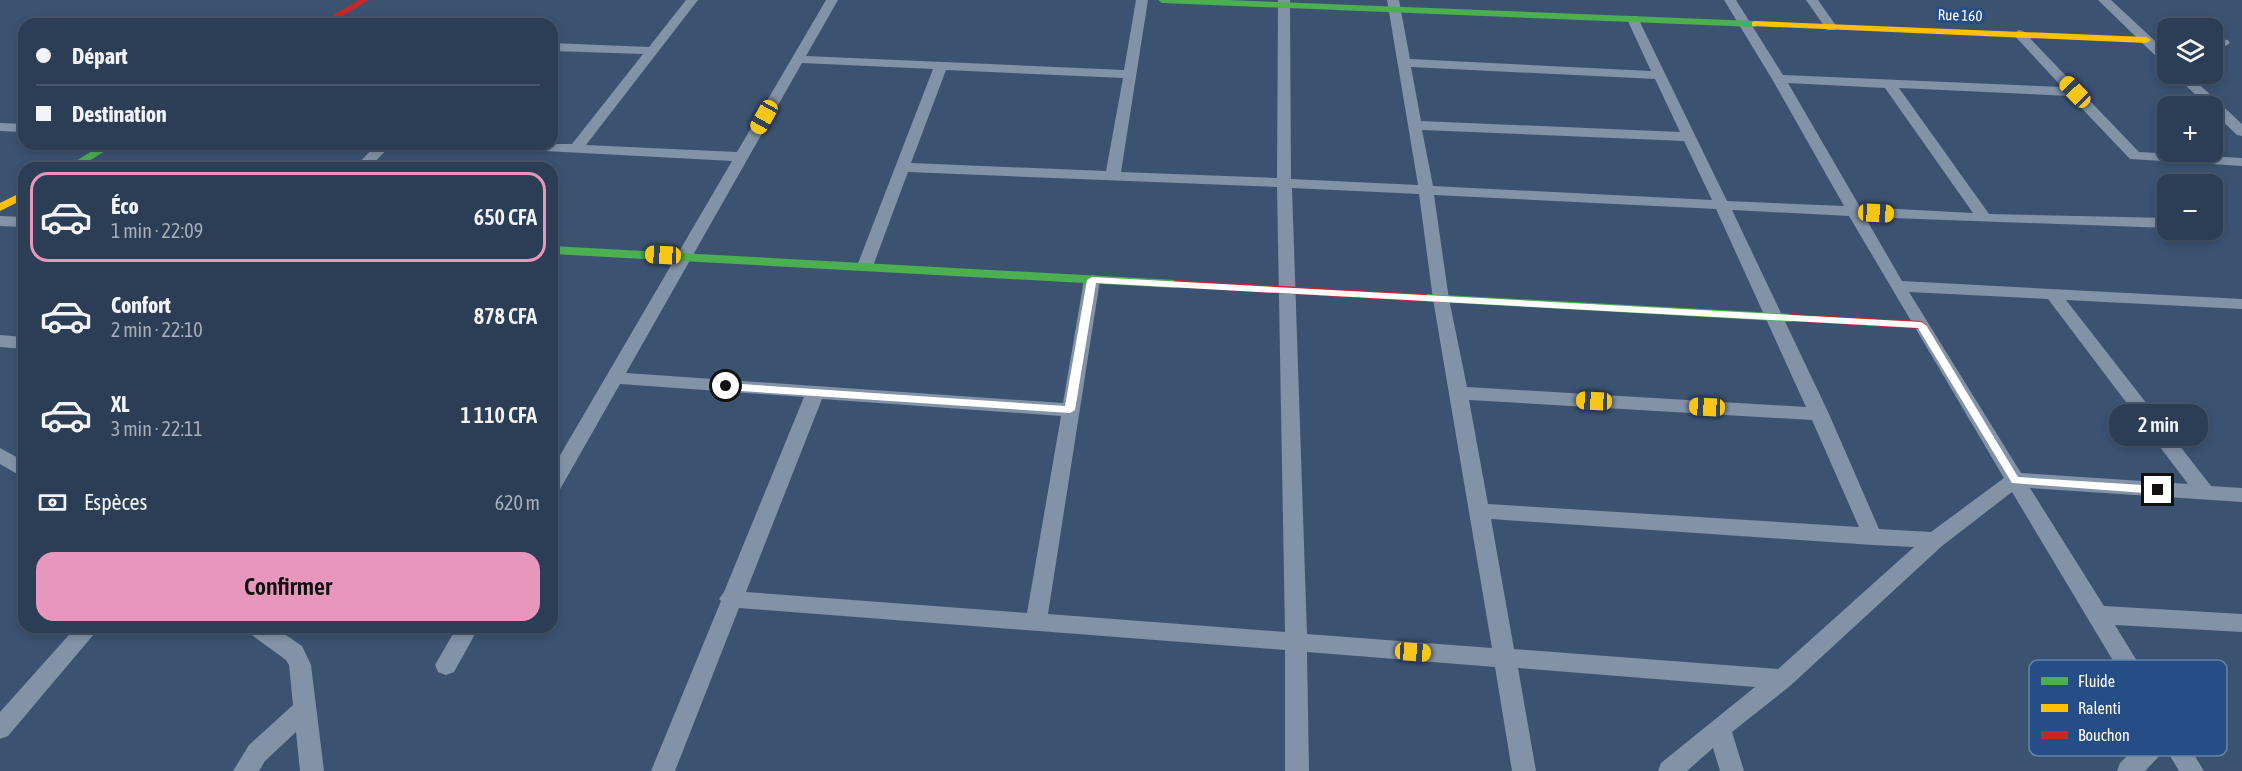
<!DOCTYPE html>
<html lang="fr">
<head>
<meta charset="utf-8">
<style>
  body { margin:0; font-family:"Asap Condensed",sans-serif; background:#34455b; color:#f1f3f6; height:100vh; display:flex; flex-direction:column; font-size:22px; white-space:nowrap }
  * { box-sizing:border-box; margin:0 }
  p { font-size:20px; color:#a6aeb9 }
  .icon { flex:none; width:33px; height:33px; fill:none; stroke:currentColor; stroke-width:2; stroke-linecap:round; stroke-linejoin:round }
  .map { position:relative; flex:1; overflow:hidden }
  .details { position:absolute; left:18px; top:162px; width:540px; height:471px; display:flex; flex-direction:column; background:#2c3e55; border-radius:18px; box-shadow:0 3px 9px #0003,0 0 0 2px #48576c }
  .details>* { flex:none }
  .guide { position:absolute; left:18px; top:18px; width:540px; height:132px; border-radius:18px; box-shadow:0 3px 9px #0003,0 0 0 2px #48576c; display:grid; align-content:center; height:132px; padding:0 18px; background:#2c3e55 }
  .controls { position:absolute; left:2157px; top:18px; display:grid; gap:12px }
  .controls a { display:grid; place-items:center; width:66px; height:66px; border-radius:12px; background:#2c3e55; box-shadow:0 3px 9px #0003,0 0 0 2px #48576c; font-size:30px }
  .end { position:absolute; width:27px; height:27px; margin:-14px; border:8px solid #fff; background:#111; box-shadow:0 0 0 3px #111 }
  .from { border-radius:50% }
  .bubble { position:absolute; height:42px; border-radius:18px; background:#2c3e55; box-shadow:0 3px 9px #0003,0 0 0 2px #48576c; font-size:20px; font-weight:600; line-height:42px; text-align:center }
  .car { position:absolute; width:18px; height:36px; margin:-18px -9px; border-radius:8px; box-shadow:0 0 4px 2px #0007; background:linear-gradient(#f5c518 24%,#345 0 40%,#f5c518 0 76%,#345 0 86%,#f5c518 0) }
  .guide b { display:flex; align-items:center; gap:21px; height:57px; font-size:22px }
  .guide b+b { border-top:2px solid #48576c }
  .guide i { width:15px; height:15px; background:#f1f3f6 }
  ul { padding:10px 0 0; list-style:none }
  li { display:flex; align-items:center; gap:18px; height:90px; margin:0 12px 9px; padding:0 6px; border:3px solid transparent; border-radius:18px }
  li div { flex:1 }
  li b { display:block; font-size:22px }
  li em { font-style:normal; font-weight:600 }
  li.active { border-color:#e797bd }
  li>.icon { width:54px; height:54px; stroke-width:1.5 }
  .pay { display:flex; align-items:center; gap:15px; height:66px; padding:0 18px; font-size:22px }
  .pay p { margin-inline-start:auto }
  .button { display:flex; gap:12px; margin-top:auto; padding:12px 18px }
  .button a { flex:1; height:69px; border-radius:18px; background:#e797bd; color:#111; font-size:24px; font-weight:600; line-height:69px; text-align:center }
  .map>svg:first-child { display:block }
</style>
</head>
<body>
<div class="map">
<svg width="2242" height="771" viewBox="0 0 2242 771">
  <rect width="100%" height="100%" fill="#3b5271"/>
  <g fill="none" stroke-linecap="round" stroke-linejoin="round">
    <path fill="#8292a7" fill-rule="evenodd" d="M686,0H698L586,145L737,152L826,0H838L806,56L1124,70L1136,0H1148L1121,172L1277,178L1278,0H1290L1291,179L1418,185L1387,0H1399L1410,59L1651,71L1627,19L1629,16H1637L1727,201L1844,206L1772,79L1724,0H1736L1783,75L2062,87L2013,34L2019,30L2023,31L2139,152L2242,158V166L2130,159L2070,96L1899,88L1989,214L2168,218V228L1865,217L1902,281L2242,299V309L2066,300L2211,486L2242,488V502L2030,488L2104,606L2242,614V632L2115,625L2204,771H2179L2166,749L2145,771H2117L2120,763L2154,729L2012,492L1942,546L1790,686L1732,732L1744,771H1720L1713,748L1687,771H1658L1661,763L1755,687L1518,668L1536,771H1512L1495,667L1307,652L1309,771H1285V650L739,608L675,771H651L721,601L719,599L724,592L804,397L620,384L559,491L552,493V469L732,161L491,148L484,144H572L643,54L552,51V43L649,47ZM802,63L933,69L857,266L859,269H871L873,266L908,172L1277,187L1285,632L1048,614L1100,280L1098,276L1092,275L1084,280L1063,403L626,373ZM1411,67L1655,79L1680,132L1421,121ZM946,70L1123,78L1106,171L911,163ZM1788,83L1885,88L1973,213L1860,207ZM1422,130L1684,141L1712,200L1433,186ZM1292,188L1419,194L1433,299L1492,648L1307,634ZM1434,195L1716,209L1806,407L1467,387L1449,299ZM1732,210L1849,216L2004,478L1931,532L1879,529L1829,414ZM1909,292L2048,299L2188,484L2021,473ZM822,399L1061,416L1027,613L746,592ZM1469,400L1812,420L1859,527L1488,504ZM1491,519L1873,545L1914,547L1778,669L1514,649Z
      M1806,0H1818L1837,27L1835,30H1827Z
      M2098,0H2111L2168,53V64L2163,63Z
      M2212,38L2228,40L2230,43L2224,47L2212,46Z
      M2174,74H2188L2242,124V136L2237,135L2212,111V106H2207Z
      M0,123L24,124V132L0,131Z
      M377,144H392L369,168H354Z
      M0,216L24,217V227L0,226Z
      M0,335L24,337V349L0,347Z
      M0,448L24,461V478L0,464Z
      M76,627H100L8,736L0,739V712Z
      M246,627H274L302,646L311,665L324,771H300L296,732L265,761L259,771H233L249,745L293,705L289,665L286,660L249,633Z
      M457,627H479L454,672L446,675L438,672L435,665Z"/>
    <path fill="#4caf50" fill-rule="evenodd" d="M1158,0H1228L1755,21L1760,24L1755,27L1162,3Z
      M103,144H116L78,168H65Z
      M552,246L1175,280L1181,284L1175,288L552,254Z
      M1426,294L1792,314L1798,318L1792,322L1422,301L1420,298L1422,295Z"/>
    <path fill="#ffc107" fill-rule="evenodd" d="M1755,21L2146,37L2151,40L2146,43L1752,26V22Z
      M24,191V199L0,211V203Z"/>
    <path fill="#c62828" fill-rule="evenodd" d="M359,0H369L330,24H318Z
      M1175,280L1426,294L1432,298L1426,302L1171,287L1169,284Z
      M1792,314L1921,321L1927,325L1921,329L1788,321L1786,318L1788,315Z"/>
  </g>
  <path fill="#fff" d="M1092,277L1921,322L1926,325L2018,477L2158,486L2163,490L2158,494L2012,483L1918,328L1096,283L1075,410L1070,413L726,390L721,386L726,383L1065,406L1087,280Z"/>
  <g text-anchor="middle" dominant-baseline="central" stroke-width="6" stroke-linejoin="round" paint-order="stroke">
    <g font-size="15" fill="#fff" stroke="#254e87">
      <text transform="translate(1960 15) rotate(2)">Rue 160</text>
    </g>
  </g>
  <rect x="2029" y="660" width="198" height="96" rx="9" fill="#254e87" stroke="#6683ab" stroke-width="1.5"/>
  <rect x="2041" y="677" width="27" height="8" fill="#4caf50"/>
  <rect x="2041" y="704" width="27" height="8" fill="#ffc107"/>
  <rect x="2041" y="731" width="27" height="8" fill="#c62828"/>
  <g font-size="16" fill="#fff">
    <text x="2078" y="687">Fluide</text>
    <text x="2078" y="714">Ralenti</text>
    <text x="2078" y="741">Bouchon</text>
  </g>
</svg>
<div class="controls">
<a><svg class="icon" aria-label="layers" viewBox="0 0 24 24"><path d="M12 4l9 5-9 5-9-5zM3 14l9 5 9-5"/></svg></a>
<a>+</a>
<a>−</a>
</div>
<i class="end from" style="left:726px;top:386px"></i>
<i class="end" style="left:2158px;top:490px"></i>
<div class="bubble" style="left:2109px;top:404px;width:99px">2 min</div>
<i class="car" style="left:2075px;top:92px;rotate:316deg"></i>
<i class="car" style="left:764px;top:117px;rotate:209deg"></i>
<i class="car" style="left:1876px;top:213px;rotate:93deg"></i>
<i class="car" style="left:663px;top:255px;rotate:273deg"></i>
<i class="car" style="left:1594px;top:401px;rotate:273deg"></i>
<i class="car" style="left:1707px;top:407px;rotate:273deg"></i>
<i class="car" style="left:1413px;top:652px;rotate:94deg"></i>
<div class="guide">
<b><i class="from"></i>Départ</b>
<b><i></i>Destination</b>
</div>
<section class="details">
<ul>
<li class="active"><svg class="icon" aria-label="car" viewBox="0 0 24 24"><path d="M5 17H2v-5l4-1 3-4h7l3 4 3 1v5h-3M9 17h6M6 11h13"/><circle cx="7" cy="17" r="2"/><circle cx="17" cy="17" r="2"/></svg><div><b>Éco</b><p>1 min · 22:09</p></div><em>650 CFA</em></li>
<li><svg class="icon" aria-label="car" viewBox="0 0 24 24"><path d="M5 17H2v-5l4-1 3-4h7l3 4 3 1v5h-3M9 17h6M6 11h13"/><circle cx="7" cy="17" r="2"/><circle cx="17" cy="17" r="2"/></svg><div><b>Confort</b><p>2 min · 22:10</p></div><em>878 CFA</em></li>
<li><svg class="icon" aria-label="car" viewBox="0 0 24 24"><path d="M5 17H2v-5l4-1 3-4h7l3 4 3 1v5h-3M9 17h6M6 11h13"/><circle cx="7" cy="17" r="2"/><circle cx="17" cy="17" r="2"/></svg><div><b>XL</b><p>3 min · 22:11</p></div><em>1 110 CFA</em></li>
</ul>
<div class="pay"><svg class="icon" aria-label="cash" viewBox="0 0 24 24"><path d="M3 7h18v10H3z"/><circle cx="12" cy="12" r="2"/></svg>Espèces<p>620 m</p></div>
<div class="button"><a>Confirmer</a></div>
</section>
</div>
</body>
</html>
